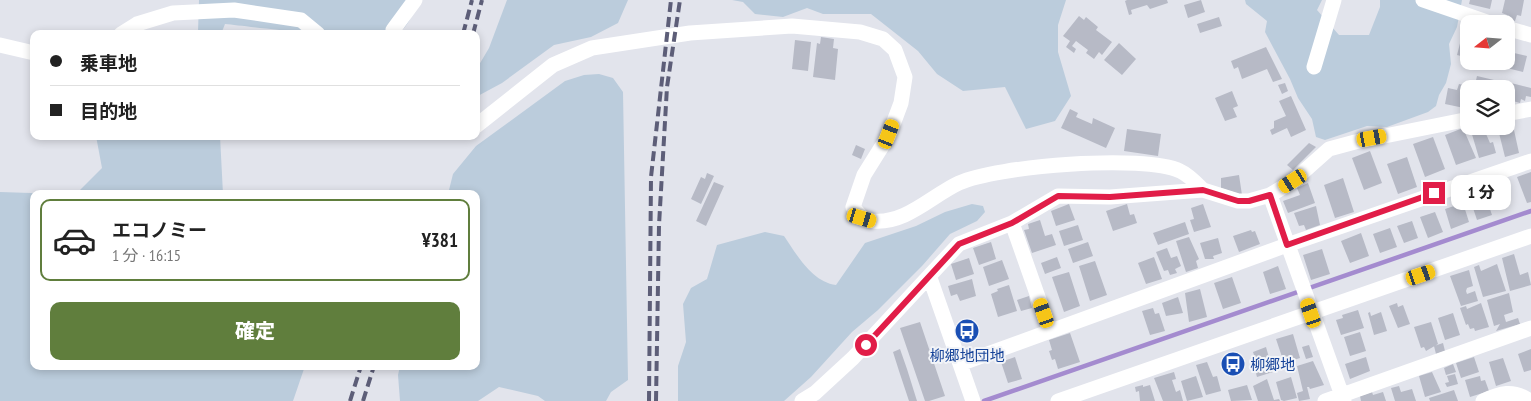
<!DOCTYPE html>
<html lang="ja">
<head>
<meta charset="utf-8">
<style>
  body { margin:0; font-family:"PT Sans Narrow","Noto Sans JP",sans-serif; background:#f6f6f6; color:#222; height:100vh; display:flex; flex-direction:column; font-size:19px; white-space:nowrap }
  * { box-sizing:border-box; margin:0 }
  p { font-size:16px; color:#767676 }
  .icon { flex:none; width:28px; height:28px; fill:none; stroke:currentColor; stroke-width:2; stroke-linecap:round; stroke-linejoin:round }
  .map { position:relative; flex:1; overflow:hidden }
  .drawer { position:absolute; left:30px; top:190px; width:450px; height:180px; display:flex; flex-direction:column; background:#fff; border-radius:10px; box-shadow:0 2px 8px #0003 }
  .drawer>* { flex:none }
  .banner { position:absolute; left:30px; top:30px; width:450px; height:110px; border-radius:10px; box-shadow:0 2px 8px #0003; display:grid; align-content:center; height:110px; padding:0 20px; background:#fff }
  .needle { width:32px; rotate:253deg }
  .controls { position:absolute; left:1460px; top:15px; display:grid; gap:10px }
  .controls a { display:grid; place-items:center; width:55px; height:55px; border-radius:10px; background:#fff; box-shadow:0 2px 8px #0003; font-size:25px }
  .end { position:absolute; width:22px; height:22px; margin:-11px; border:6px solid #e11d48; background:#fff; box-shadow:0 0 0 2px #fff }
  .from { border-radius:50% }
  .bubble { position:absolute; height:35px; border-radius:10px; background:#fff; box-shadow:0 2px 8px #0003; font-size:16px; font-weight:800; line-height:35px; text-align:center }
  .car { position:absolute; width:15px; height:30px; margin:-15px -8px; border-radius:6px; box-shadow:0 0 4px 1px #0007; background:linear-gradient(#f5c518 24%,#345 0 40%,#f5c518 0 76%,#345 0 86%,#f5c518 0) }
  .banner b { display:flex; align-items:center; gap:18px; height:48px; font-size:19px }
  .banner b+b { border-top:1px solid #e0e0e0 }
  .banner i { width:12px; height:12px; background:#222 }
  ul { padding:9px 0 0; list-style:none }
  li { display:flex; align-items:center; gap:15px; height:82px; margin:0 10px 8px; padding:0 10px; border:2px solid transparent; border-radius:10px }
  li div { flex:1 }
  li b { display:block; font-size:19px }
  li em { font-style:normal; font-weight:800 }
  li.selected { border-color:#607e3d }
  li>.icon { width:45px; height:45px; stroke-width:1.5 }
  .action { display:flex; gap:10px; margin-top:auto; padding:10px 20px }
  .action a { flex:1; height:58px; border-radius:10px; background:#607e3d; color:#fff; font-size:20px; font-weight:800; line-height:58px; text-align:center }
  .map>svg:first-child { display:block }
</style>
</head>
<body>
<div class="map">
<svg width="1531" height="401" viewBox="0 0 1531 401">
  <rect width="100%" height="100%" fill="#e2e4ec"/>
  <path fill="#bbccdc" d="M199,0H419C415,8 409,25 402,30C380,44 256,27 225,24L221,34H193L198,32Z
    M507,0H628L618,23L591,37L554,45L502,83L476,97V70L489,48Z
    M732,0H1066L1058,25V52L1071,96L1055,121L1026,129L1005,87L963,91L937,74L918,51L871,14H823L807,8L783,17L755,14L743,2Z
    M1245,0H1322L1317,10L1339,35H1369L1380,7V0H1462L1457,27L1449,44L1451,64L1446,83L1439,95L1436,106L1428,112L1387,127L1367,126L1325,140L1316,137L1312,119L1298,98L1290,79L1265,32L1267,21L1246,4Z
    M599,74L613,78L623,92L628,380L611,392L606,401H545L538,396L499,387L478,401H400L398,375L400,366H476V194H448L453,174L476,146L565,81L584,75Z
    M96,136H220L223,194H76L102,168Z
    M0,192L61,194H34V366H305L293,401H0Z
    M972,204L983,206L985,212L977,221L950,234L922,266L878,310L852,332L811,377L784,401H678V366L686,342L683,304L691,288L707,279L717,245L765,232L784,236C797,255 812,282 836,285L865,243L916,226L945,212Z"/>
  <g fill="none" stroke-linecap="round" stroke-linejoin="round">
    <path stroke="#a48bcf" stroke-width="4.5" d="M984,401L1531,211"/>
  </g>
  <path fill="#b7bac6" d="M1127,0H1167L1168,3L1150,9L1147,5L1131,10L1132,14L1129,15L1125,1Z
    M1201,0L1205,12L1188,18L1184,5Z
    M1470,0H1492L1490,9L1469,4Z
    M1505,0H1524L1521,16L1517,15L1515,21L1506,19L1507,15L1502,13Z
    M1079,16L1084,20L1086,17L1098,27L1096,30L1112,42L1102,55L1099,52L1094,59L1086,53L1088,50L1076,41L1072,46L1076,49L1074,53L1066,47L1070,41L1063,36Z
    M1219,17L1222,26L1200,33L1197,24Z
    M1465,24L1469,25V58L1457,55Z
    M821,37L834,39L833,48L838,49L835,80L813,77L817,43L820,44Z
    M795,40L811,42L808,71L792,69Z
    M1119,43L1136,59L1122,75L1104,60Z
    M1266,47L1282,79L1273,82L1267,69L1242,79L1238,67L1234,69L1231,61Z
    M1514,53L1527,56L1523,72L1503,67L1506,55L1514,57Z
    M1477,76L1494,80L1492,89H1474Z
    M1285,83L1288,91L1282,94L1278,85Z
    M1511,83L1531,88V97L1526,96L1525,101L1521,99L1520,103L1506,99Z
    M1459,84L1468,86L1464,108L1445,104L1448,88L1457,90Z
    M1232,91L1238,106L1233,108L1237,117L1225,121L1215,98Z
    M1291,96L1306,130L1291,137L1287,128L1272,135L1270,130L1274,128V121L1286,116L1279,101Z
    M1070,109L1078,113L1076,117L1092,124L1093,118L1115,128L1106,148L1061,128Z
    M1483,127L1490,143L1493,142L1496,153L1479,158L1471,131Z
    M1463,128L1476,158L1456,165L1445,135Z
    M1127,129L1161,134L1158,156L1124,151Z
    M1514,130L1519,153L1505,157L1499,133Z
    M1433,137L1445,169L1425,177L1413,144Z
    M1309,143L1316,147L1293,170L1287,165Z
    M856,145L865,149L861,159L852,155Z
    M1370,151L1382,183L1364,190L1352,158Z
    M1407,157L1417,187L1398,194L1387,164Z
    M1531,172V202L1527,203L1517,177Z
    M707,173L714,176L701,204L691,199L701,177L705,179Z
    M1239,175L1242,195L1221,188V178Z
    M1343,178L1354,212L1335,218L1324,185Z
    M714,182L724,186L706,226L696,221Z
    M1308,183L1315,203L1288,213L1283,201L1300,195L1297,188Z
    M1483,188L1492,215L1477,220L1468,193Z
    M1463,203L1469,222L1451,229L1445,209Z
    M1069,204L1075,220L1056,226L1051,211Z
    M1127,204L1130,215L1134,214L1137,223L1113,231L1106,211Z
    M1203,204L1211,227L1194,232L1190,220L1194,219L1191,208Z
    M1316,206L1320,225L1306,230L1304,225L1299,226L1294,213Z
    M1435,212L1443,232L1428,238L1420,217Z
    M1040,220L1045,236L1052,234L1056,245L1032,253L1024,230L1029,229L1028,224Z
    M1412,221L1418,238L1404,243L1397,226Z
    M1185,222L1189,234L1158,245L1153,233Z
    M1078,225L1083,240L1064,246L1059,231Z
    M1390,228L1397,247L1380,253L1373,234Z
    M1251,230L1252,232L1255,231L1260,244L1239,252L1233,236Z
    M1361,233L1369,256L1350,263L1341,241Z
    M1189,237L1199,259L1196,261L1198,268L1186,272L1176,241Z
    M1218,238L1222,253L1213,256L1214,259H1205L1200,243Z
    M991,242L996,259L979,265L973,248Z
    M1088,242L1093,256L1073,263L1068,249Z
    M1167,248L1171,258L1177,256L1181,266L1175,269L1177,273L1170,275L1168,270L1164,271L1156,252Z
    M1322,249L1330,274L1311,280L1303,255Z
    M1514,254L1520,275L1528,272L1531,285L1510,291L1502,258Z
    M1057,257L1061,268L1045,274L1041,263Z
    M1154,257L1162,279L1146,284L1138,263Z
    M969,258L974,274L956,280L951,264Z
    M1002,260L1009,279L989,286L983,267Z
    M1095,261L1107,295L1090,301L1079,266Z
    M1497,264L1506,291L1483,297L1474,267L1479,265L1481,271Z
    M1278,266L1286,289L1270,294L1263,272Z
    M1469,270L1473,286L1467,288L1466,291L1467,294L1475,291L1478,301L1461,306L1450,276Z
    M1069,272L1080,306L1064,312L1052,277Z
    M1232,277L1241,303L1223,309L1214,283Z
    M972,279L976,296L960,301L957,294L951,296L948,286Z
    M1009,285L1017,311L998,317L991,294L998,291L997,289Z
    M1200,289L1207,317L1189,322L1185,293Z
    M1509,293L1513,312L1504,315L1506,322L1518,318L1520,324L1496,331L1500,324L1494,326L1487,300Z
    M1029,296L1032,308L1021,311L1017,300Z
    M1178,297L1183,313L1166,316L1162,303Z
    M1397,303L1398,307L1403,305L1410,324L1398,328L1389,306Z
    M1481,303L1489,327L1475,331L1474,328L1470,329L1468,324L1466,325L1460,308L1466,306L1467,309Z
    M1153,308L1155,314L1159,313L1165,331L1150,335L1142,311Z
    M1358,310L1364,328L1341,335L1336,320L1343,318L1342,315Z
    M1370,312L1371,316L1381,312L1387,331L1374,335L1368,313Z
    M1453,313L1460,335L1445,340L1438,318Z
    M920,322L945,396L929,401H925L900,328Z
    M1431,322L1438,344L1426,351L1424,347L1421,348L1414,327Z
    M1360,332L1366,351L1350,356L1344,337Z
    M1070,333L1080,362L1058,369L1055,359L1052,360L1049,351L1052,350L1049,340Z
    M1293,334L1300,358L1284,363L1276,339Z
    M1443,343L1445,351L1436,354L1434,346Z
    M1309,345L1313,357L1306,359L1302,347Z
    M1266,347L1273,372L1257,377L1251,356L1254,355L1253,352Z
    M900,349L907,369L917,401H909L899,371L893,352Z
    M1531,349V370L1524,372L1518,354Z
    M1015,357L1022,379L1008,383L1001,362Z
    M1366,357L1370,371L1350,379L1345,364Z
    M1474,357L1479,372L1461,378L1456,363Z
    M1503,358L1511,381L1496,386L1489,362Z
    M1313,361L1324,385L1310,389L1309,387H1307L1310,399L1299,401L1297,393L1303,391L1297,366Z
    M1207,362L1213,377L1217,376L1221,391L1206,395L1196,365Z
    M1453,364L1456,372L1446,375L1444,368Z
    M1174,372L1176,379L1172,380L1176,392L1180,390L1183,401H1163L1154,378Z
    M1432,372L1441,392L1425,397L1419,376Z
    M1455,374L1458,384L1447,387L1445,383L1449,382L1447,376Z
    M1196,376L1203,397L1187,401L1181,381Z
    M1480,376L1481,381L1485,380L1489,391L1470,397L1465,380Z
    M1291,377L1297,398L1284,401L1281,400L1276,382Z
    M1267,379L1274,400L1279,399L1280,401H1258L1253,386Z
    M1143,385V387L1150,385L1155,401H1140L1139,391L1136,392L1135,387Z
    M1247,385L1252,400L1231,401L1228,390Z
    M1399,386L1401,392L1412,389L1416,401H1395L1391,388Z
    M1454,390L1458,401H1430L1429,398Z
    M1372,392L1373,395L1383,392L1386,401H1361L1360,396Z"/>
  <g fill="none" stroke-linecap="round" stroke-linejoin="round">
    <path stroke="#fff" stroke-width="15" d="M1423,0L1493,24
      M1506,28L1531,35
      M121,34L137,24L173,13L234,10L301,20L318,34
      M393,34V30L415,0
      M0,45L34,53
      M1314,67L1334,0
      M1506,114L1531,109
      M476,126L553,65L592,48L690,33L792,26L860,32L883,39L895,50L905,77L901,103L889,135L864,175L853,207C859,214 863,221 873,221C906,224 931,196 959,183C996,166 1144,154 1180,171C1189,175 1196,183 1203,190
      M1270,195L1344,401
      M1012,223L1050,331
      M930,278L973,401
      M960,364L1287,245L1531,161
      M802,401L815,393L853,358L959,244L1012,223L1058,196L1110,197L1203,190L1238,201H1249L1270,195L1293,181L1329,149L1355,142L1469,119
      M1058,401L1531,236
      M1325,401L1531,328
      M1483,401C1500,393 1513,389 1530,401"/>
    <path stroke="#5d5e78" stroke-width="4" stroke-dasharray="10 5" stroke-linecap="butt" d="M463,34L472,0
      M473,34L482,0
      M350,401L361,366
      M363,401L374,366
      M649,401L651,177L671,0
      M656,401L659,225L667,87L680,0"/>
  </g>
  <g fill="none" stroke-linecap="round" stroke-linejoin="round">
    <path stroke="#e11d48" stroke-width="6" d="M866,345L959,244L1012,223L1058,196L1110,197L1203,190L1238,201H1249L1270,195L1287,245L1434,193"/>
  </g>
  <defs>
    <symbol id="bus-disc" viewBox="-11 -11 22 22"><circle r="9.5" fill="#1a4fb4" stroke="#f2f4f8"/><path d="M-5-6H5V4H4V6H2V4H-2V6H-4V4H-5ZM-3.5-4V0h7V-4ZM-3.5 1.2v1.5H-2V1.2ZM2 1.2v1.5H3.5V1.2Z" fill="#fff"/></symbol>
  </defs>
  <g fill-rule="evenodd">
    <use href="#bus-disc" x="953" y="317" width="28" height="28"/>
    <use href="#bus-disc" x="1219" y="350" width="28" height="28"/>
  </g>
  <g text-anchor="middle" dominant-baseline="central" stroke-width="4" stroke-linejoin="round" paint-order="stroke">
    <g font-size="15" fill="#164399" stroke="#f2f4f8">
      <text x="967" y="355">柳郷地団地</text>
      <text x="1250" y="364" text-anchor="start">柳郷地</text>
    </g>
  </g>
</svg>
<div class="controls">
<a><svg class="needle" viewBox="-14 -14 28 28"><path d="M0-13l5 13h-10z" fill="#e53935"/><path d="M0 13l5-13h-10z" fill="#767676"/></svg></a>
<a><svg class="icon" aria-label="layers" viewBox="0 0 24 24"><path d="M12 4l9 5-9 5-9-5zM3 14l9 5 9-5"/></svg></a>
</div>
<i class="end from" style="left:866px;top:345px"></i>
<i class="end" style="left:1434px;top:193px"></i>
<div class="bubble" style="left:1451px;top:175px;width:60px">1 分</div>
<i class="car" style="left:889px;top:134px;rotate:21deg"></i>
<i class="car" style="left:1372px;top:138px;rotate:80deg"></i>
<i class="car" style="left:1293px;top:181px;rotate:238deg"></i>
<i class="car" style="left:862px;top:218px;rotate:107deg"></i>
<i class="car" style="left:1421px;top:275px;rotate:71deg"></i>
<i class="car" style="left:1044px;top:313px;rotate:341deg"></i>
<i class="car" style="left:1311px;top:313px;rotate:341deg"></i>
<div class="banner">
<b><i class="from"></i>乗車地</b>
<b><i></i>目的地</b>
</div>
<section class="drawer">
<ul>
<li class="selected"><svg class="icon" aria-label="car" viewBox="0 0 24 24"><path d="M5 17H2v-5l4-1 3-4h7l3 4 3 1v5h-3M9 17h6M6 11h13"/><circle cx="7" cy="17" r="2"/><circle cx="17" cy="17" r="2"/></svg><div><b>エコノミー</b><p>1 分 · 16:15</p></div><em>¥381</em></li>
</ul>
<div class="action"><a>確定</a></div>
</section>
</div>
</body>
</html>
